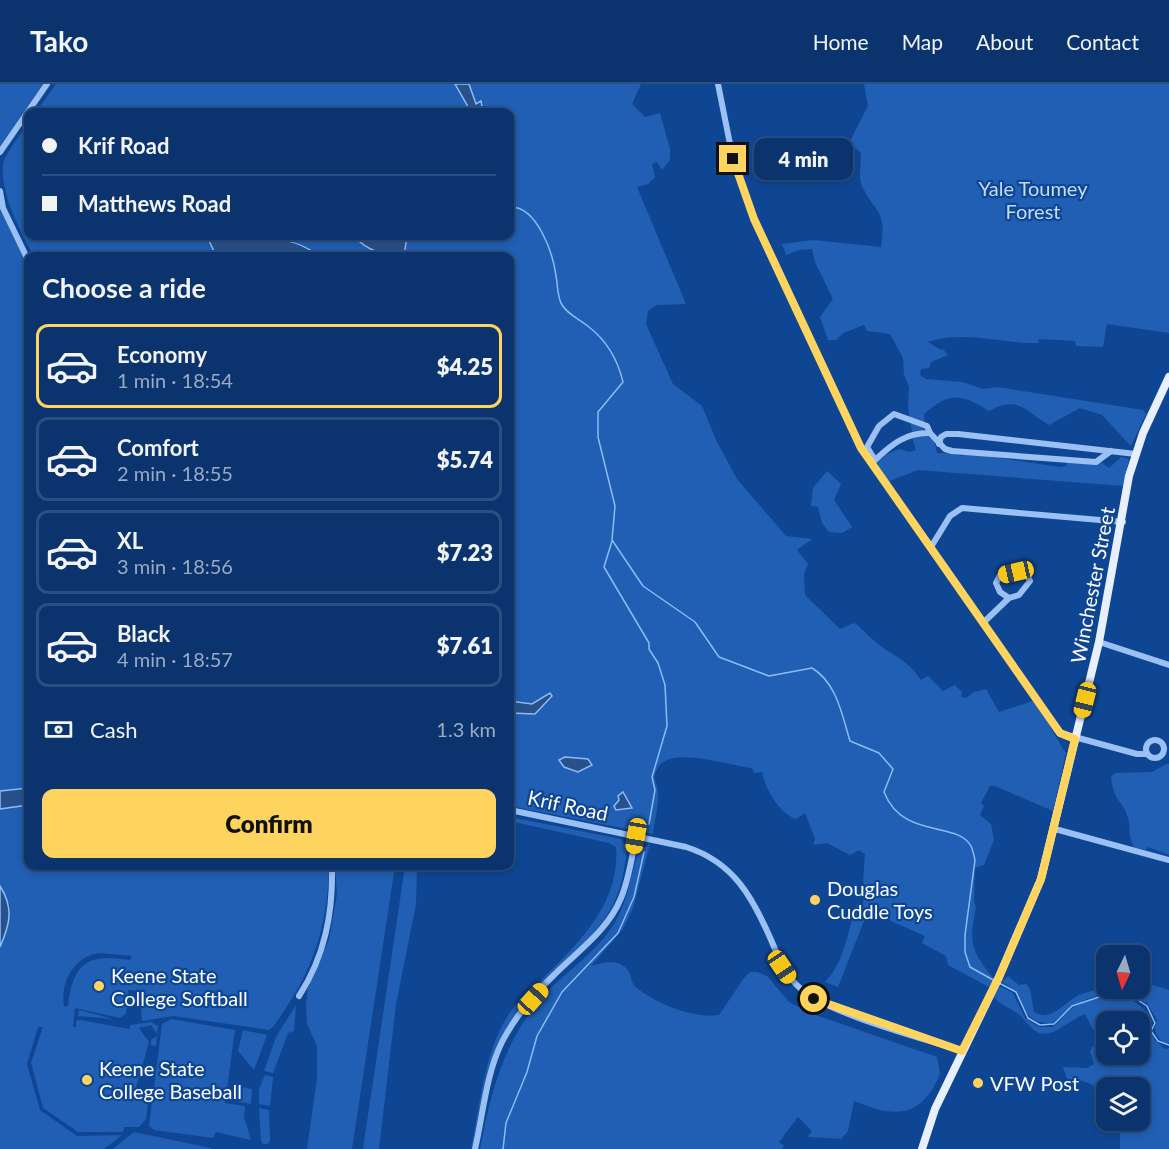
<!DOCTYPE html>
<html lang="en">
<head>
<meta charset="utf-8">
<style>
  body { margin:0; font-family:Lato,sans-serif; background:#143c73; color:#f1f3f6; height:100vh; display:flex; flex-direction:column; font-size:22px; white-space:nowrap }
  * { box-sizing:border-box; margin:0 }
  p { font-size:20px; color:#9aaac2 }
  .icon { flex:none; width:33px; height:33px; fill:none; stroke:currentColor; stroke-width:2; stroke-linecap:round; stroke-linejoin:round }
  .map { position:relative; flex:1; overflow:hidden }
  .details { position:absolute; left:24px; top:168px; width:490px; height:618px; display:flex; flex-direction:column; background:#0b346e; border-radius:12px; box-shadow:0 3px 9px #0003,0 0 0 2px #2b4f81 }
  .details>* { flex:none }
  .top-card { position:absolute; left:24px; top:24px; width:490px; height:132px; border-radius:12px; box-shadow:0 3px 9px #0003,0 0 0 2px #2b4f81; display:grid; align-content:center; height:132px; padding:0 18px; background:#0b346e }
  .needle { width:39px; rotate:185deg }
  .fabs { position:absolute; left:1096px; top:861px; display:grid; gap:12px }
  .fabs a { display:grid; place-items:center; width:54px; height:54px; border-radius:12px; background:#0b346e; box-shadow:0 3px 9px #0003,0 0 0 2px #2b4f81; font-size:30px }
  .end { position:absolute; width:27px; height:27px; margin:-14px; border:8px solid #ffd45e; background:#111; box-shadow:0 0 0 3px #111 }
  .from { border-radius:50% }
  .bubble { position:absolute; height:42px; border-radius:12px; background:#0b346e; box-shadow:0 3px 9px #0003,0 0 0 2px #2b4f81; font-size:20px; font-weight:800; line-height:42px; text-align:center }
  .car { position:absolute; width:18px; height:36px; margin:-18px -9px; border-radius:8px; box-shadow:0 0 4px 2px #0007; background:linear-gradient(#f5c518 24%,#345 0 40%,#f5c518 0 76%,#345 0 86%,#f5c518 0) }
  .top-card b { display:flex; align-items:center; gap:21px; height:57px; font-size:22px }
  .top-card b+b { border-top:2px solid #2b4f81 }
  .top-card i { width:15px; height:15px; background:#f1f3f6 }
  ul { padding:0; list-style:none }
  li { display:flex; align-items:center; gap:18px; height:84px; margin:0 12px 9px; padding:0 6px; border:3px solid #2b4f81; border-radius:12px }
  li div { flex:1 }
  li b { display:block; font-size:22px }
  li em { font-style:normal; font-weight:800 }
  li.active { border-color:#ffd45e }
  li>.icon { width:54px; height:54px; stroke-width:1.5 }
  h2 { padding:0 18px; font-size:27px; line-height:72px }
  .pay { display:flex; align-items:center; gap:15px; height:66px; padding:0 18px; font-size:22px }
  .pay p { margin-inline-start:auto }
  .button { display:flex; gap:12px; margin-top:auto; padding:12px 18px }
  .button a { flex:1; height:69px; border-radius:12px; background:#ffd45e; color:#111; font-size:24px; font-weight:800; line-height:69px; text-align:center }
  header { display:flex; align-items:center; gap:36px; box-sizing:border-box; height:84px; padding:0 30px; background:#0b346e; border-bottom:2px solid #2b4f81 }
  header strong { font-size:28px }
  nav { display:flex; gap:33px; margin-inline-start:auto; font-size:21px }
  .map>svg:first-child { display:block }
</style>
</head>
<body>
<header>
<strong>Tako</strong>
<nav><a>Home</a><a>Map</a><a>About</a><a>Contact</a></nav>
</header>
<div class="map">
<svg width="1169" height="1065" viewBox="0 0 1169 1065">
  <rect width="100%" height="100%" fill="#0f4693"/>
  <path fill="#205fb3" fill-rule="evenodd" d="M0,0H43L0,62Z
    M56,0H455L467,21V28H36Z
    M469,0H641L632,20L645,33L660,29L670,65V76L662,86L657,78L652,80L655,93L648,100L637,103L686,220L657,221L648,227L646,240L673,300L702,322L717,358L737,395L786,452L812,455L797,466L808,480L804,490L805,511L840,545L854,539C861,543 865,549 871,554C889,571 906,573 921,596L928,592L943,607L955,601L962,608L961,613L966,614L974,608L986,605L999,628L1033,617C1046,632 1054,652 1066,669L1053,727L995,702H990L981,719L984,722L980,731L991,740L994,756L984,781L975,784L974,818L976,823C969,860 970,865 994,895L991,904L948,881L946,872L922,859L925,852L873,829L866,832L838,903L825,898C845,878 848,845 857,819L863,820L864,811L869,810L863,798L865,770L859,766L850,771L827,759L813,761L815,755L805,729L796,735C779,729 766,706 762,688L754,689L752,684C728,682 661,657 655,691C654,697 658,702 658,709C659,722 654,737 653,750L510,722V172H404L407,152H510V28H483L481,17L476,20Z
    M864,0H1169V249L1107,240L1103,263L1076,262L1075,257L1039,255L1038,259C1001,260 965,246 928,258L941,266L942,264L948,271L931,278L929,284L921,285L920,291L926,295L962,298L983,305L997,303L1143,326L1146,330L1131,362L1102,331L1080,324L1049,341C1025,327 1018,311 989,327C961,309 949,308 924,330L925,345L912,348L908,324L909,303L904,290L903,274L890,250L867,247L864,241L843,249L836,256H828L820,233L833,215L815,178L812,165L799,166L786,171L782,160L813,156L881,163C887,124 875,130 862,102C858,94 861,79 861,69L849,59L868,22Z
    M28,39V152H207L216,172H34C20,147 0,110 3,80C7,66 21,51 28,39Z
    M0,119L28,182V704L0,707Z
    M233,152H354C364,164 378,170 394,170V172C379,172 330,177 319,172C288,160 276,147 239,156Z
    M927,351L935,358L937,369H953L962,372L965,369L1060,383L1066,382L1067,379L1101,378L1109,384L1121,373L1129,375L1123,402L918,386L887,398L875,380L885,371L899,365L910,368L916,366L912,353Z
    M827,387L841,400L834,416L852,443L842,449L829,448L822,439L818,423L811,422L813,404Z
    M1166,680H1169V771L1148,763L1145,766L1134,763C1128,753 1131,745 1128,734C1124,718 1113,717 1111,693L1115,689L1152,688Z
    M28,721V782H329C328,835 316,879 286,924C281,931 276,941 269,946L173,932L142,937L140,907L128,906L126,930L120,934L75,924L73,943H76V937L80,936L130,945V941L151,938L158,942L156,962L151,961V956L158,951L151,941L139,944L149,958L135,1007L149,1010L146,1035L139,1043H124L123,1048H78L43,1024L31,979L43,943H38L27,980L40,1026L77,1052L122,1051L104,1065H0V863L7,845L10,822L0,802V725ZM100,869L132,872L130,876C87,869 73,879 68,922L64,923C60,898 74,872 100,869Z
    M510,733L621,755C629,764 626,774 624,785C616,842 575,862 543,902C530,918 508,942 500,961C489,984 484,1049 471,1065C479,1025 485,968 507,933C514,921 527,910 537,900C576,862 621,821 616,763L609,759L510,737Z
    M650,760L633,824L623,845L591,882C603,878 621,874 629,888C632,894 631,900 637,904C657,920 694,935 719,931L744,894L750,888H757L767,892L789,918L810,929L937,973L940,990C921,1035 895,1034 854,1017L848,1047L841,1055L808,1053L812,1047L798,1033L779,1058L784,1062L782,1065H480C491,1006 506,949 550,905C571,884 599,865 614,840C628,817 630,792 639,767Z
    M335,782H395L352,1065H307L317,994V962L307,940L306,921L308,904L329,856L337,810Z
    M405,782H417L416,820L396,920L379,1065H363Z
    M1008,892L1019,901L1026,900L1030,905L1034,928C1052,939 1064,918 1079,911C1098,903 1120,904 1140,904V901H1153L1169,906V959H1164C1155,951 1153,947 1157,936L1147,919C1111,902 1080,911 1053,939C1017,941 1029,911 1002,898Z
    M999,902L1013,909L1025,934L1039,943H1053C1060,937 1067,927 1074,923C1103,908 1138,906 1152,938L1149,945L1155,956L1165,965L1169,964V1065H1120V1037L1140,1036V1004H1107V1018C1097,999 1088,997 1067,995L1063,983L1087,984L1094,980L1090,968L1092,963L1100,961L1098,954L1107,946V970H1140V938H1107V945L1095,949L1085,930C1068,935 1051,959 1034,946C1027,941 1024,933 1017,929C1009,923 1000,921 994,913Z
    M296,921L294,947L288,949L273,989L264,987L276,953Z
    M79,926L113,935L78,932Z
    M171,935L235,946L225,1019L245,1022L244,1033L251,1056L216,1048L213,1054L154,1046L149,1042L162,940Z
    M243,946L267,951L254,986L238,967Z
    M265,991L273,993L270,1022L259,1020V1005Z
    M241,1003L252,1005L251,1020L239,1018Z
    M259,1024L269,1026L270,1057L268,1060H263L261,1057Z
    M134,1048L211,1064V1065H113Z"/>
  <path fill="#28518a" stroke="#8cbcf8" stroke-width="1.5" d="M455,0H469L476,20L481,17L483,28H467V21Z
    M207,152H233L239,156C265,150 298,155 319,172H216Z
    M354,152H407L404,172C387,173 367,167 354,152Z
    M550,609L552,612L535,630L510,629V617L532,620Z
    M565,673L588,675L592,681L578,688L564,683L559,676Z
    M28,704V721L0,725V707Z
    M623,708L632,724L616,726L614,722L619,716L618,712Z
    M0,802C14,824 10,840 0,863Z"/>
  <g fill="none" stroke-linecap="round" stroke-linejoin="round">
    <path stroke="#8cbcf8" stroke-width="1.5" d="M510,123C537,122 553,169 556,192C558,202 557,210 561,219C565,229 581,236 589,243C607,257 618,277 623,298L598,328V353L615,422L612,456L643,502L695,538L719,573L769,592L812,584C837,599 842,631 850,657L879,669L893,685L884,708C903,756 956,736 971,762C973,766 974,772 975,776L965,851V868L970,883L995,897
      M612,457L604,483L649,559V565L658,579L665,601L667,642L652,693L655,706L649,740
      M999,899L1016,908L1028,934L1040,941L1054,940L1072,922L1108,910L1135,914L1147,922L1155,939L1151,947L1158,957L1169,961
      M503,1065L506,1039L527,988L537,952L562,908L618,849L634,813L644,768"/>
    <path stroke="#9bc1f4" stroke-width="6" d="M718,0L733,75L754,135L861,364L1060,649L1137,670H1147
      M0,68L47,0
      M0,107L3,124L28,176
      M894,330L927,342L930,349C906,348 891,361 875,376L867,363L879,342Z
      M930,349L945,365L952,367L1096,378L1111,367
      M939,360L941,353L946,350H958L1136,370
      M931,463L950,432L962,424L1123,438
      M1016,488H1026L1030,497L1019,511L1009,514L1000,508L996,499L1000,491Z
      M984,538L1009,514
      M1099,558L1169,581
      M1146 665a9 9 0 1 1 18 0a9 9 0 1 1-18 0Z
      M510,726L686,763C734,778 753,814 772,858C779,875 786,892 800,904C828,930 923,954 962,967
      M1055,745L1169,776
      M299,912C325,872 333,829 332,782
      M475,1065C483,1031 486,990 502,958C515,933 535,909 555,890C579,866 608,846 621,814C629,795 632,773 636,752"/>
    <path stroke="#e8f0ff" stroke-width="8" d="M922,1065L935,1025L999,893L1041,795L1099,558L1129,392L1143,349L1169,293"/>
  </g>
  <g fill="none" stroke-linecap="round" stroke-linejoin="round">
    <path stroke="#ffd45e" stroke-width="8" d="M733,75L754,135L861,364L1060,649L1075,655L1041,795L999,893L962,967L814,915"/>
  </g>
  <g fill="#ffd45e" stroke="#0f4693" stroke-width="2">
    <circle cx="815" cy="816" r="6"/>
    <circle cx="99" cy="902" r="6"/>
    <circle cx="87" cy="996" r="6"/>
    <circle cx="978" cy="999" r="6"/>
  </g>
  <g text-anchor="middle" dominant-baseline="central" stroke-width="4.5" stroke-linejoin="round" paint-order="stroke">
    <g font-size="20" fill="#c2dcfe" stroke="#0f4693">
      <text x="1033" y="104">Yale Toumey<tspan x="1033" dy="23">Forest</tspan></text>
    </g>
    <g font-size="20" fill="#fff" stroke="#0f4693">
      <text transform="translate(1092 501) rotate(-79)">Winchester Street</text>
      <text transform="translate(568 721) rotate(12)">Krif Road</text>
    </g>
    <g font-size="20" fill="#fff" stroke="#0f4693" text-anchor="start">
      <text x="827" y="804">Douglas<tspan x="827" dy="23">Cuddle Toys</tspan></text>
      <text x="111" y="891">Keene State<tspan x="111" dy="23">College Softball</tspan></text>
      <text x="99" y="984">Keene State<tspan x="99" dy="23">College Baseball</tspan></text>
      <text x="990" y="999">VFW Post</text>
    </g>
  </g>
</svg>
<div class="fabs">
<a><svg class="needle" viewBox="-14 -14 28 28"><path d="M0-13l5 13h-10z" fill="#e53935"/><path d="M0 13l5-13h-10z" fill="#9aaac2"/></svg></a>
<a><svg class="icon" aria-label="locate" viewBox="0 0 24 24"><circle cx="12" cy="12" r="6"/><path d="M12 2v4M12 18v4M2 12h4M18 12h4"/></svg></a>
<a><svg class="icon" aria-label="layers" viewBox="0 0 24 24"><path d="M12 4l9 5-9 5-9-5zM3 14l9 5 9-5"/></svg></a>
</div>
<i class="end from" style="left:814px;top:915px"></i>
<i class="end" style="left:733px;top:75px"></i>
<div class="bubble" style="left:754px;top:54px;width:99px">4 min</div>
<i class="car" style="left:1016px;top:488px;rotate:257deg"></i>
<i class="car" style="left:1085px;top:616px;rotate:194deg"></i>
<i class="car" style="left:636px;top:752px;rotate:190deg"></i>
<i class="car" style="left:782px;top:883px;rotate:146deg"></i>
<i class="car" style="left:533px;top:915px;rotate:42deg"></i>
<div class="top-card">
<b><i class="from"></i>Krif Road</b>
<b><i></i>Matthews Road</b>
</div>
<section class="details">
<h2>Choose a ride</h2>
<ul>
<li class="active"><svg class="icon" aria-label="car" viewBox="0 0 24 24"><path d="M5 17H2v-5l4-1 3-4h7l3 4 3 1v5h-3M9 17h6M6 11h13"/><circle cx="7" cy="17" r="2"/><circle cx="17" cy="17" r="2"/></svg><div><b>Economy</b><p>1 min · 18:54</p></div><em>$4.25</em></li>
<li><svg class="icon" aria-label="car" viewBox="0 0 24 24"><path d="M5 17H2v-5l4-1 3-4h7l3 4 3 1v5h-3M9 17h6M6 11h13"/><circle cx="7" cy="17" r="2"/><circle cx="17" cy="17" r="2"/></svg><div><b>Comfort</b><p>2 min · 18:55</p></div><em>$5.74</em></li>
<li><svg class="icon" aria-label="car" viewBox="0 0 24 24"><path d="M5 17H2v-5l4-1 3-4h7l3 4 3 1v5h-3M9 17h6M6 11h13"/><circle cx="7" cy="17" r="2"/><circle cx="17" cy="17" r="2"/></svg><div><b>XL</b><p>3 min · 18:56</p></div><em>$7.23</em></li>
<li><svg class="icon" aria-label="car" viewBox="0 0 24 24"><path d="M5 17H2v-5l4-1 3-4h7l3 4 3 1v5h-3M9 17h6M6 11h13"/><circle cx="7" cy="17" r="2"/><circle cx="17" cy="17" r="2"/></svg><div><b>Black</b><p>4 min · 18:57</p></div><em>$7.61</em></li>
</ul>
<div class="pay"><svg class="icon" aria-label="cash" viewBox="0 0 24 24"><path d="M3 7h18v10H3z"/><circle cx="12" cy="12" r="2"/></svg>Cash<p>1.3 km</p></div>
<div class="button"><a>Confirm</a></div>
</section>
</div>
</body>
</html>
